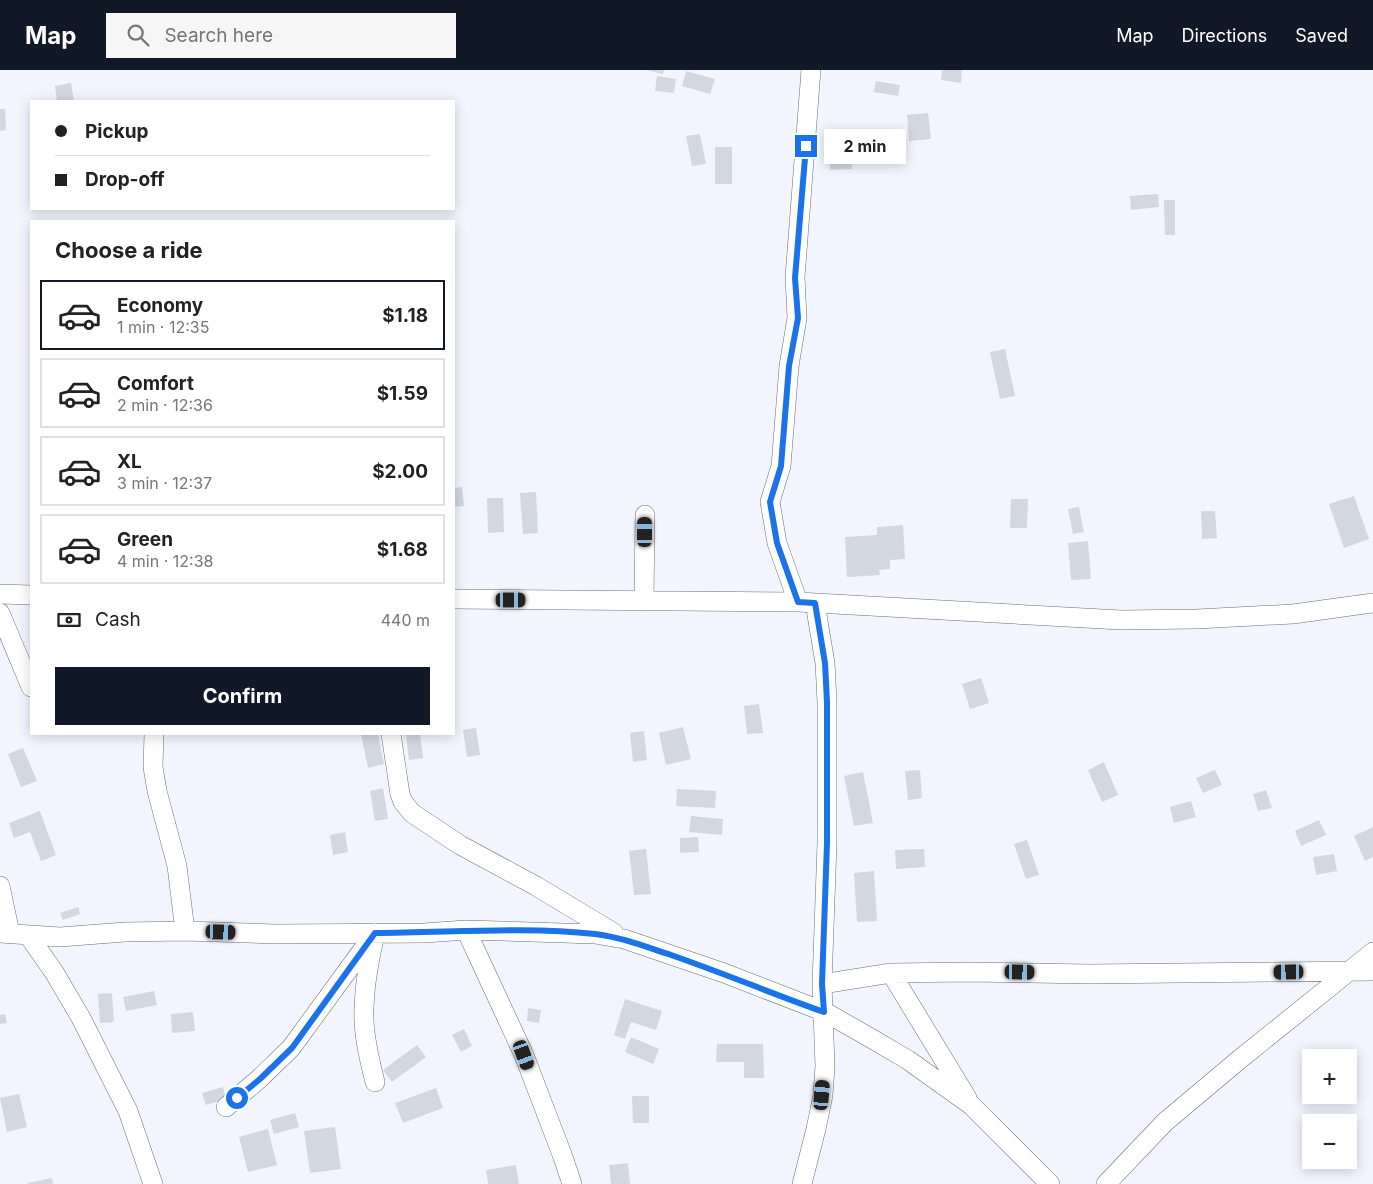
<!DOCTYPE html>
<html lang="en">
<head>
<meta charset="utf-8">
<style>
  body { margin:0; font-family:Inter,sans-serif; background:#f6f6f6; color:#222; height:100vh; display:flex; flex-direction:column; font-size:19px; white-space:nowrap }
  * { box-sizing:border-box; margin:0 }
  p { font-size:16px; color:#767676 }
  .icon { flex:none; width:28px; height:28px; fill:none; stroke:currentColor; stroke-width:2; stroke-linecap:round; stroke-linejoin:round }
  .map { position:relative; flex:1; overflow:hidden }
  .panel { position:absolute; left:30px; top:150px; width:425px; height:515px; display:flex; flex-direction:column; background:#fff; border-radius:0px; box-shadow:0 2px 12px #0003 }
  .panel>* { flex:none }
  .banner { position:absolute; left:30px; top:30px; width:425px; height:110px; border-radius:0px; box-shadow:0 2px 12px #0003; display:grid; align-content:center; height:110px; padding:0 25px; background:#fff }
  .buttons { position:absolute; left:1302px; top:979px; display:grid; gap:10px }
  .buttons a { display:grid; place-items:center; width:55px; height:55px; border-radius:0px; background:#fff; box-shadow:0 2px 12px #0003; font-size:25px }
  .end { position:absolute; width:22px; height:22px; margin:-11px; border:6px solid #1a73e8; background:#fff; box-shadow:0 0 0 2px #fff }
  .from { border-radius:50% }
  .bubble { position:absolute; height:35px; border-radius:0px; background:#fff; box-shadow:0 2px 12px #0003; font-size:16px; font-weight:700; line-height:35px; text-align:center }
  .car { position:absolute; width:15px; height:30px; margin:-15px -8px; border-radius:6px; box-shadow:0 0 4px 1px #0007; background:linear-gradient(#222 24%,#8ab4d8 0 40%,#222 0 76%,#8ab4d8 0 86%,#222 0) }
  .banner b { display:flex; align-items:center; gap:18px; height:48px; font-size:19px }
  .banner b+b { border-top:1px solid #e0e0e0 }
  .banner i { width:12px; height:12px; background:#222 }
  ul { padding:0; list-style:none }
  li { display:flex; align-items:center; gap:15px; height:70px; margin:0 10px 8px; padding:0 15px; border:2px solid #e0e0e0; border-radius:0px }
  li div { flex:1 }
  li b { display:block; font-size:19px }
  li em { font-style:normal; font-weight:700 }
  li.on { border-color:#111827 }
  li>.icon { width:45px; height:45px; stroke-width:1.5 }
  h2 { padding:0 25px; font-size:22px; line-height:60px }
  .pay { display:flex; align-items:center; gap:12px; height:55px; padding:0 25px; font-size:19px }
  .pay p { margin-inline-start:auto }
  .button { display:flex; gap:10px; margin-top:auto; padding:10px 25px }
  .button a { flex:1; height:58px; border-radius:0px; background:#111827; color:#fff; font-size:20px; font-weight:700; line-height:58px; text-align:center }
  header { display:flex; align-items:center; gap:30px; box-sizing:border-box; height:70px; padding:0 25px; background:#111827; color:#fff }
  header strong { font-size:24px }
  nav { display:flex; gap:28px; margin-inline-start:auto; font-size:18px }
  .search { width:350px; height:45px; background:#f6f6f6; display:flex; align-items:center; gap:12px; box-sizing:border-box; padding:0 18px; border-radius:0px; color:#767676; font-size:19px }
  .map>svg:first-child { display:block }
</style>
</head>
<body>
<header>
<strong>Map</strong>
<div class="search"><svg class="icon" aria-label="search" viewBox="0 0 24 24"><circle cx="10" cy="10" r="6"/><path d="M15 15l6 6"/></svg>Search here</div>
<nav><a>Map</a><a>Directions</a><a>Saved</a></nav>
</header>
<div class="map">
<svg width="1373" height="1114" viewBox="0 0 1373 1114">
  <rect width="100%" height="100%" fill="#f2f5fe"/>
  <path fill="#d3d7e1" d="M646,0H664L663,4Z
    M942,0H962L961,13L941,10Z
    M686,1L715,9L710,24L682,16Z
    M657,6L676,9L674,23L655,21Z
    M876,11L900,15L898,26L874,22Z
    M71,13L74,31H57L55,16Z
    M0,39H5L6,60L0,61Z
    M928,43L931,69L909,71L907,45Z
    M700,64L706,94L692,96L686,66Z
    M851,76L852,99L830,100L829,77Z
    M715,77H732V114H715Z
    M1158,124L1159,137L1131,140L1130,126Z
    M1164,130H1175V165H1165Z
    M1005,279L1015,326L1000,329L990,282Z
    M462,417L464,436L454,437V418Z
    M536,422L538,463L523,464L520,423Z
    M1354,426L1369,469L1344,478L1329,434Z
    M487,428H503L504,462L488,463Z
    M1011,429H1028L1027,458H1010Z
    M1079,437L1084,462L1073,464L1068,439Z
    M1201,441H1215L1217,468L1202,469Z
    M903,455L905,489L890,490V499L879,500L880,505L847,507L845,467L877,465V457Z
    M1088,471L1091,509L1071,510L1068,473Z
    M981,608L989,633L970,639L962,614Z
    M759,634L763,663L747,664L744,636Z
    M683,657L691,689L666,695L659,663Z
    M476,658L480,685L467,687L463,660Z
    M644,661L647,690L633,692L630,663Z
    M361,664H378L384,694L368,698Z
    M406,664H420L423,688L409,690Z
    M23,678L37,711L21,717L8,684Z
    M1104,692L1118,725L1102,732L1088,700Z
    M920,700L922,728L908,730L905,701Z
    M1215,700L1222,715L1203,723L1196,708Z
    M863,702L873,753L854,756L844,706Z
    M383,718L388,749L375,751L370,721Z
    M677,719L716,721L715,738L676,736Z
    M1266,720L1272,738L1258,741L1253,724Z
    M1191,731L1196,747L1174,753L1170,737Z
    M40,741L56,785L41,791L30,762L14,768L9,753Z
    M691,746L723,749L722,765L689,762Z
    M1319,750L1326,765L1301,776L1295,761Z
    M1373,757V787L1365,791L1354,766Z
    M345,762L348,782L333,785L330,765Z
    M698,767L699,782L680,783V768Z
    M1027,770L1039,805L1026,809L1014,774Z
    M646,779L651,824L634,825L629,781Z
    M924,779L925,797L896,799L895,780Z
    M1334,784L1337,801L1316,805L1313,787Z
    M874,801L877,851L857,852L854,803Z
    M78,837L80,844L63,850L60,843Z
    M154,921L157,935L126,941L123,927Z
    M112,923L114,952L100,953L98,924Z
    M625,929L662,941L656,960L631,952L625,969L614,965Z
    M528,938L541,940L539,953L527,951Z
    M193,942L195,961L172,963L171,944Z
    M5,944L7,953L0,954V945Z
    M464,959L472,976L461,982L452,965Z
    M631,967L659,979L653,994L625,982Z
    M717,974H763L764,1008H744V992H716Z
    M417,975L426,987L392,1012L383,1000Z
    M223,1017L226,1029L206,1035L202,1023Z
    M436,1018L443,1038L403,1053L395,1033Z
    M19,1024L27,1057L7,1062L0,1028Z
    M632,1026H649V1053H633Z
    M295,1043L299,1057L274,1064L270,1050Z
    M335,1057L341,1099L310,1103L304,1061Z
    M268,1059L277,1095L248,1102L239,1067Z
    M628,1093L630,1114H611L609,1095Z
    M516,1095L519,1114H488L486,1100Z
    M52,1108L53,1114H28V1113Z"/>
  <g fill="none" stroke-linecap="round" stroke-linejoin="round">
    <defs>
      <path id="street" d="M0,524L31,525
        M454,529L798,532L1121,550L1197,549L1293,544L1373,533
        M644,531L645,445
        M798,532L777,473L770,432L781,396L789,296L797,248L795,207L811,0
        M0,543L31,617
        M154,664L153,697L157,721L177,796L185,861
        M391,664L400,724L403,732L412,743L460,775L536,816L614,863
        M0,816L10,863
        M466,860L524,985L563,1087L572,1114
        M0,863L60,867L125,862L185,861L275,864L424,863L466,860L595,864L624,869L724,903L825,942L874,970L908,990L971,1035L1050,1114
        M28,865L54,902L81,948L128,1041L153,1114
        M374,869C368,895 363,923 364,951C365,972 370,992 375,1012
        M891,903L967,1028
        M822,914L891,903L969,902L1089,904L1373,901
        M226,1037L259,1009L291,978L375,863
        M802,1114L816,1059L823,1025L825,996L822,914L827,773V632L825,593L815,533
        M1106,1114L1165,1052L1240,989L1373,882"/>
    </defs>
    <use href="#street" stroke="#696d76" stroke-width="20"/>
    <use href="#street" stroke="#fff" stroke-width="19"/>
  </g>
  <g fill="none" stroke-linecap="round" stroke-linejoin="round">
    <path stroke="#1a73e8" stroke-width="6" d="M237,1028L260,1009L292,978L375,863C448,863 522,856 595,864C621,867 646,877 671,885C723,903 773,924 824,942L822,914L827,773V632L825,593L815,533L798,532L777,473L770,432L781,396L789,296L798,248L795,208L806,76"/>
  </g>
</svg>
<div class="buttons">
<a>+</a>
<a>−</a>
</div>
<i class="end from" style="left:237px;top:1028px"></i>
<i class="end" style="left:806px;top:76px"></i>
<div class="bubble" style="left:824px;top:59px;width:82px">2 min</div>
<i class="car" style="left:645px;top:462px;rotate:0deg"></i>
<i class="car" style="left:511px;top:530px;rotate:90deg"></i>
<i class="car" style="left:221px;top:862px;rotate:92deg"></i>
<i class="car" style="left:1020px;top:902px;rotate:91deg"></i>
<i class="car" style="left:1289px;top:902px;rotate:269deg"></i>
<i class="car" style="left:524px;top:985px;rotate:160deg"></i>
<i class="car" style="left:822px;top:1025px;rotate:5deg"></i>
<div class="banner">
<b><i class="from"></i>Pickup</b>
<b><i></i>Drop-off</b>
</div>
<section class="panel">
<h2>Choose a ride</h2>
<ul>
<li class="on"><svg class="icon" aria-label="car" viewBox="0 0 24 24"><path d="M5 17H2v-5l4-1 3-4h7l3 4 3 1v5h-3M9 17h6M6 11h13"/><circle cx="7" cy="17" r="2"/><circle cx="17" cy="17" r="2"/></svg><div><b>Economy</b><p>1 min · 12:35</p></div><em>$1.18</em></li>
<li><svg class="icon" aria-label="car" viewBox="0 0 24 24"><path d="M5 17H2v-5l4-1 3-4h7l3 4 3 1v5h-3M9 17h6M6 11h13"/><circle cx="7" cy="17" r="2"/><circle cx="17" cy="17" r="2"/></svg><div><b>Comfort</b><p>2 min · 12:36</p></div><em>$1.59</em></li>
<li><svg class="icon" aria-label="car" viewBox="0 0 24 24"><path d="M5 17H2v-5l4-1 3-4h7l3 4 3 1v5h-3M9 17h6M6 11h13"/><circle cx="7" cy="17" r="2"/><circle cx="17" cy="17" r="2"/></svg><div><b>XL</b><p>3 min · 12:37</p></div><em>$2.00</em></li>
<li><svg class="icon" aria-label="car" viewBox="0 0 24 24"><path d="M5 17H2v-5l4-1 3-4h7l3 4 3 1v5h-3M9 17h6M6 11h13"/><circle cx="7" cy="17" r="2"/><circle cx="17" cy="17" r="2"/></svg><div><b>Green</b><p>4 min · 12:38</p></div><em>$1.68</em></li>
</ul>
<div class="pay"><svg class="icon" aria-label="cash" viewBox="0 0 24 24"><path d="M3 7h18v10H3z"/><circle cx="12" cy="12" r="2"/></svg>Cash<p>440 m</p></div>
<div class="button"><a>Confirm</a></div>
</section>
</div>
</body>
</html>
